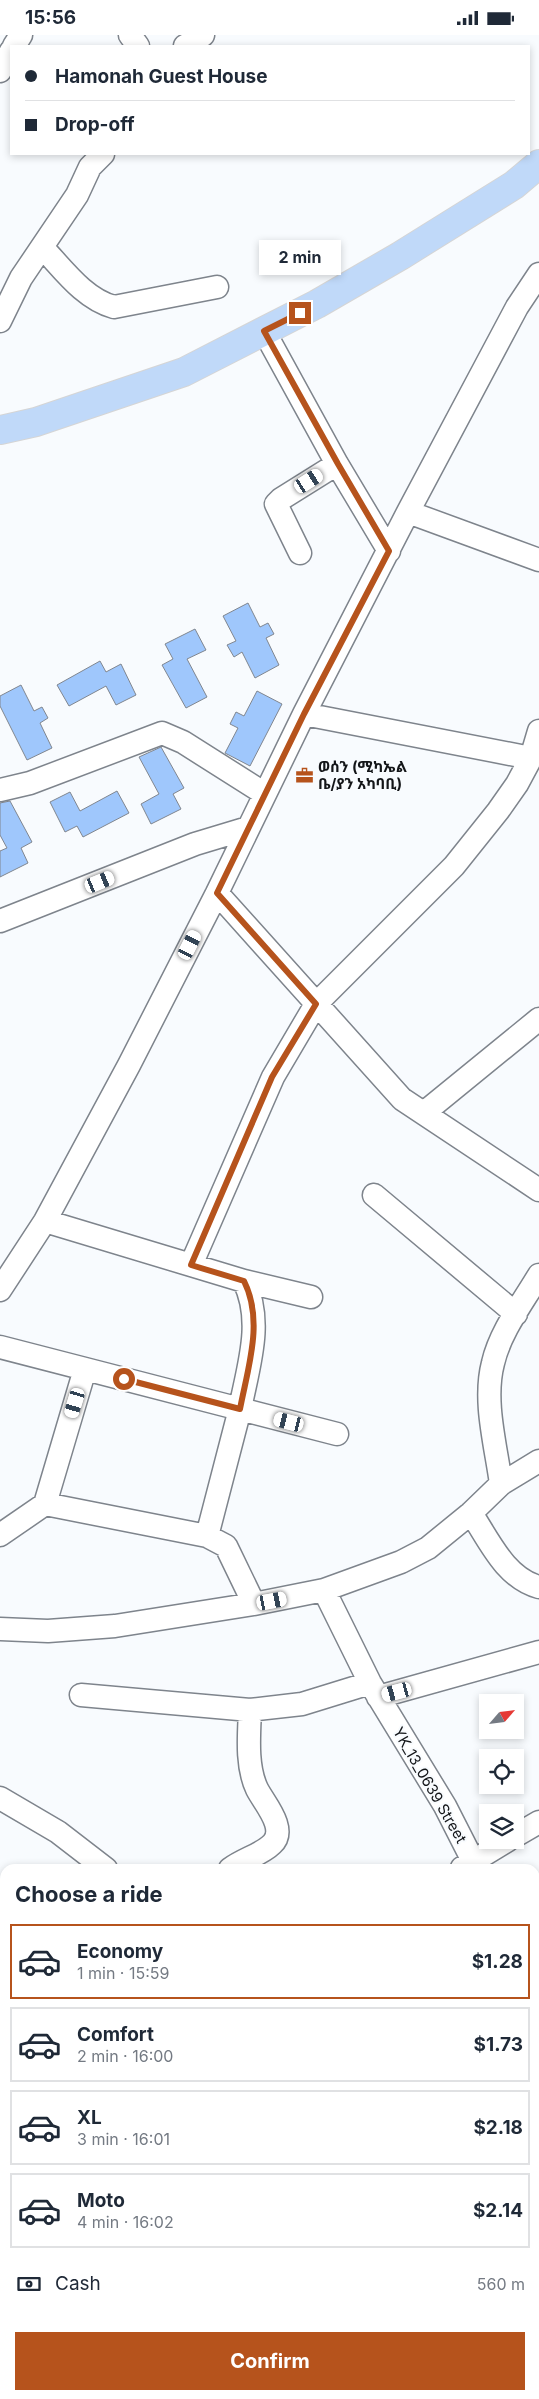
<!DOCTYPE html>
<html lang="en">
<head>
<meta charset="utf-8">
<style>
  body { margin:0; font-family:Inter,"Noto Sans Ethiopic",sans-serif; background:#f6f6f7; color:#1f2937; height:100vh; display:flex; flex-direction:column; font-size:19px; white-space:nowrap }
  * { box-sizing:border-box; margin:0 }
  p { font-size:16px; color:#747a83 }
  .icon { flex:none; width:28px; height:28px; fill:none; stroke:currentColor; stroke-width:2; stroke-linecap:round; stroke-linejoin:round }
  .map { position:relative; flex:1; overflow:hidden }
  .drawer { position:absolute; left:0px; top:1829px; width:540px; height:536px; display:flex; flex-direction:column; background:#fff; border-radius:15px 15px 0 0; box-shadow:0 2px 8px #0003 }
  .drawer>* { flex:none }
  .top-card { position:absolute; left:10px; top:10px; width:520px; height:110px; border-radius:0px; box-shadow:0 2px 8px #0003; display:grid; align-content:center; height:110px; padding:0 15px; background:#fff }
  .needle { width:32px; rotate:62deg }
  .buttons { position:absolute; left:479px; top:1659px; display:grid; gap:10px }
  .buttons a { display:grid; place-items:center; width:45px; height:45px; border-radius:0px; background:#fff; box-shadow:0 2px 8px #0003; font-size:25px }
  .end { position:absolute; width:22px; height:22px; margin:-11px; border:6px solid #b6531c; background:#fff; box-shadow:0 0 0 2px #fff }
  .from { border-radius:50% }
  .bubble { position:absolute; height:35px; border-radius:0px; background:#fff; box-shadow:0 2px 8px #0003; font-size:16px; font-weight:700; line-height:35px; text-align:center }
  .car { position:absolute; width:15px; height:30px; margin:-15px -8px; border-radius:6px; box-shadow:0 0 4px 1px #0007; background:linear-gradient(#fff 24%,#345 0 40%,#fff 0 76%,#345 0 86%,#fff 0) }
  .top-card b { display:flex; align-items:center; gap:18px; height:48px; font-size:19px }
  .top-card b+b { border-top:1px solid #e0e1e3 }
  .top-card i { width:12px; height:12px; background:#1f2937 }
  ul { padding:0; list-style:none }
  li { display:flex; align-items:center; gap:15px; height:75px; margin:0 10px 8px; padding:0 5px; border:2px solid #e0e1e3; border-radius:0px }
  li div { flex:1 }
  li b { display:block; font-size:19px }
  li em { font-style:normal; font-weight:700 }
  li.current { border-color:#b6531c }
  li>.icon { width:45px; height:45px; stroke-width:1.5 }
  h2 { padding:0 15px; font-size:22px; line-height:60px }
  .pay { display:flex; align-items:center; gap:12px; height:55px; padding:0 15px; font-size:19px }
  .pay p { margin-inline-start:auto }
  .primary-button { display:flex; gap:10px; margin-top:auto; padding:10px 15px }
  .primary-button a { flex:1; height:58px; border-radius:0px; background:#b6531c; color:#fff; font-size:20px; font-weight:700; line-height:58px; text-align:center }
  .status { display:flex; justify-content:space-between; align-items:center; height:35px; padding:0 25px; background:#fff; direction:ltr }
  .status svg { height:14px; fill:currentColor }
  .map>svg:first-child { display:block }
</style>
</head>
<body>
<div class="status"><b>15:56</b><svg viewBox="0 0 49 12"><path d="M0 12V9h3v3zM5 12V6h3v6zM10 12V3h3v9zM15 12V0h3v12zM26 1h20v11H26zM47 4h2v5h-2z"/></svg></div>
<div class="map">
<svg width="539" height="2364" viewBox="0 0 539 2364">
  <rect width="100%" height="100%" fill="#f8fbfe"/>
  <path fill="#9fc7fc" stroke="#80868f" d="M248,568L260,592L268,588L274,599L266,603L279,630L255,643L242,617L234,622L227,610L236,606L223,581Z
    M195,594L206,615L187,624L207,662L186,673L162,630L173,624L165,609Z
    M100,626L106,637L121,629L136,660L116,670L106,651L69,671L57,650Z
    M21,650L34,676L42,672L48,683L40,688L52,713L27,725L0,671V661Z
    M257,656L282,669L250,731L225,718L238,693L230,689L236,677L244,681Z
    M161,712L184,753L173,759L181,774L151,789L141,769L159,759L139,722Z
    M117,756L129,778L83,802L77,791L65,797L50,767L70,757L80,776Z
    M10,766L32,807L21,813L28,828L0,842V816L7,813L0,800V768Z"/>
  <g fill="none" stroke-linecap="round" stroke-linejoin="round">
    <defs>
      <path id="minor" d="M130,0L138,11
        M14,11L21,0
        M185,11L203,0
        M0,36L11,16
        M42,212C63,234 84,264 114,272L217,252
        M0,286L21,243L77,160L90,132L103,119
        M264,296L337,429L389,516
        M408,477L539,525
        M300,518L276,469L281,464L337,429
        M304,679L531,723
        M0,755L30,748L162,698L183,707L265,759
        M217,858L402,1064L539,1155
        M0,886L195,809L248,793
        M425,1077L539,984
        M374,1160L516,1279
        M45,1186L191,1230L273,1042L316,969L454,831L498,776L517,749L531,723L539,696
        M191,1230L244,1246C264,1287 248,1332 240,1374L337,1399
        M244,1246L311,1262
        M0,1255L45,1186L129,1030L217,858L304,679L408,477L517,272L539,239
        M0,1312L240,1374L207,1501L226,1511L254,1569
        M501,1449C496,1411 483,1366 493,1328C500,1297 523,1267 539,1240
        M45,1469L85,1334
        M471,1478C489,1505 505,1543 539,1552
        M0,1500L45,1469L207,1501
        M324,1555L370,1648L445,1771L473,1826
        M0,1594L48,1596L115,1591L254,1569L324,1555L401,1527L428,1513L471,1478L501,1449L539,1426
        M81,1660L250,1675L302,1669L370,1648
        M378,1662L539,1617
        M0,1763L58,1797L106,1834
        M515,1801L539,1787
        M462,1833L508,1805
        M230,1834C243,1824 261,1820 272,1809C288,1794 264,1768 257,1754C246,1731 249,1700 250,1675
        M535,1935L539,1940
        M535,2029L539,2026
        M535,2110L539,2116"/>
      <path id="major" d="M0,395L36,387L184,337L317,269L400,221L514,150L539,129
        M0,1958L5,1968
        M0,2113L5,2124
        M114,2360L116,2364
        M189,2360L191,2364"/>
    </defs>
    <use href="#minor" stroke="#7e848c" stroke-width="25"/>
    <use href="#major" stroke="#d5d5d5" stroke-width="30"/>
    <use href="#minor" stroke="#fff" stroke-width="22"/>
    <use href="#major" stroke="#c0d9f9" stroke-width="28"/>
    <path stroke="#646669" stroke-width="1" d="M0,2008L5,2019
      M0,2036L5,2046
      M151,2360L152,2364
      M162,2360L164,2364"/>
  </g>
  <g fill="none" stroke-linecap="round" stroke-linejoin="round">
    <path stroke="#b6531c" stroke-width="6" d="M124,1344L240,1374C248,1332 264,1286 244,1246L191,1230L272,1042L316,969L217,858L304,679L389,516L338,429L264,296L300,278"/>
  </g>
  <defs>
    <symbol id="office-bare" viewBox="-9 -9 18 18"><path d="M-6-3h4V-5.5h4V-3h4V5H-6ZM-1-4.5V-3h2v-1.5ZM-6 0V1H6V0Z" fill="#b6531c" stroke="#f8fbfe" stroke-width="2.5" paint-order="stroke"/></symbol>
  </defs>
  <g fill-rule="evenodd">
    <use href="#office-bare" x="292" y="728" width="25" height="25"/>
  </g>
  <g text-anchor="middle" dominant-baseline="central" stroke-width="4" stroke-linejoin="round" paint-order="stroke">
    <g font-size="15" font-weight="bold" fill="#131518" stroke="#f8fbfe" text-anchor="start">
      <text x="318" y="731">ወሰን (ሚካኤል<tspan x="318" dy="17">ቤ/ያን አካባቢ)</tspan></text>
    </g>
    <g font-size="15" fill="#131518" stroke="#f8fbfe">
      <text transform="translate(430 1750) rotate(60)">YK_13_0639 Street</text>
    </g>
  </g>
</svg>
<div class="buttons">
<a><svg class="needle" viewBox="-14 -14 28 28"><path d="M0-13l5 13h-10z" fill="#e53935"/><path d="M0 13l5-13h-10z" fill="#747a83"/></svg></a>
<a><svg class="icon" aria-label="locate" viewBox="0 0 24 24"><circle cx="12" cy="12" r="6"/><path d="M12 2v4M12 18v4M2 12h4M18 12h4"/></svg></a>
<a><svg class="icon" aria-label="layers" viewBox="0 0 24 24"><path d="M12 4l9 5-9 5-9-5zM3 14l9 5 9-5"/></svg></a>
</div>
<i class="end from" style="left:124px;top:1344px"></i>
<i class="end" style="left:300px;top:278px"></i>
<div class="bubble" style="left:259px;top:205px;width:82px">2 min</div>
<i class="car" style="left:309px;top:446px;rotate:58deg"></i>
<i class="car" style="left:100px;top:847px;rotate:68deg"></i>
<i class="car" style="left:190px;top:910px;rotate:27deg"></i>
<i class="car" style="left:75px;top:1368px;rotate:197deg"></i>
<i class="car" style="left:289px;top:1387px;rotate:284deg"></i>
<i class="car" style="left:272px;top:1566px;rotate:79deg"></i>
<i class="car" style="left:397px;top:1657px;rotate:255deg"></i>
<div class="top-card">
<b><i class="from"></i>Hamonah Guest House</b>
<b><i></i>Drop-off</b>
</div>
<section class="drawer">
<h2>Choose a ride</h2>
<ul>
<li class="current"><svg class="icon" aria-label="car" viewBox="0 0 24 24"><path d="M5 17H2v-5l4-1 3-4h7l3 4 3 1v5h-3M9 17h6M6 11h13"/><circle cx="7" cy="17" r="2"/><circle cx="17" cy="17" r="2"/></svg><div><b>Economy</b><p>1 min · 15:59</p></div><em>$1.28</em></li>
<li><svg class="icon" aria-label="car" viewBox="0 0 24 24"><path d="M5 17H2v-5l4-1 3-4h7l3 4 3 1v5h-3M9 17h6M6 11h13"/><circle cx="7" cy="17" r="2"/><circle cx="17" cy="17" r="2"/></svg><div><b>Comfort</b><p>2 min · 16:00</p></div><em>$1.73</em></li>
<li><svg class="icon" aria-label="car" viewBox="0 0 24 24"><path d="M5 17H2v-5l4-1 3-4h7l3 4 3 1v5h-3M9 17h6M6 11h13"/><circle cx="7" cy="17" r="2"/><circle cx="17" cy="17" r="2"/></svg><div><b>XL</b><p>3 min · 16:01</p></div><em>$2.18</em></li>
<li><svg class="icon" aria-label="car" viewBox="0 0 24 24"><path d="M5 17H2v-5l4-1 3-4h7l3 4 3 1v5h-3M9 17h6M6 11h13"/><circle cx="7" cy="17" r="2"/><circle cx="17" cy="17" r="2"/></svg><div><b>Moto</b><p>4 min · 16:02</p></div><em>$2.14</em></li>
</ul>
<div class="pay"><svg class="icon" aria-label="cash" viewBox="0 0 24 24"><path d="M3 7h18v10H3z"/><circle cx="12" cy="12" r="2"/></svg>Cash<p>560 m</p></div>
<div class="primary-button"><a>Confirm</a></div>
</section>
</div>
</body>
</html>
